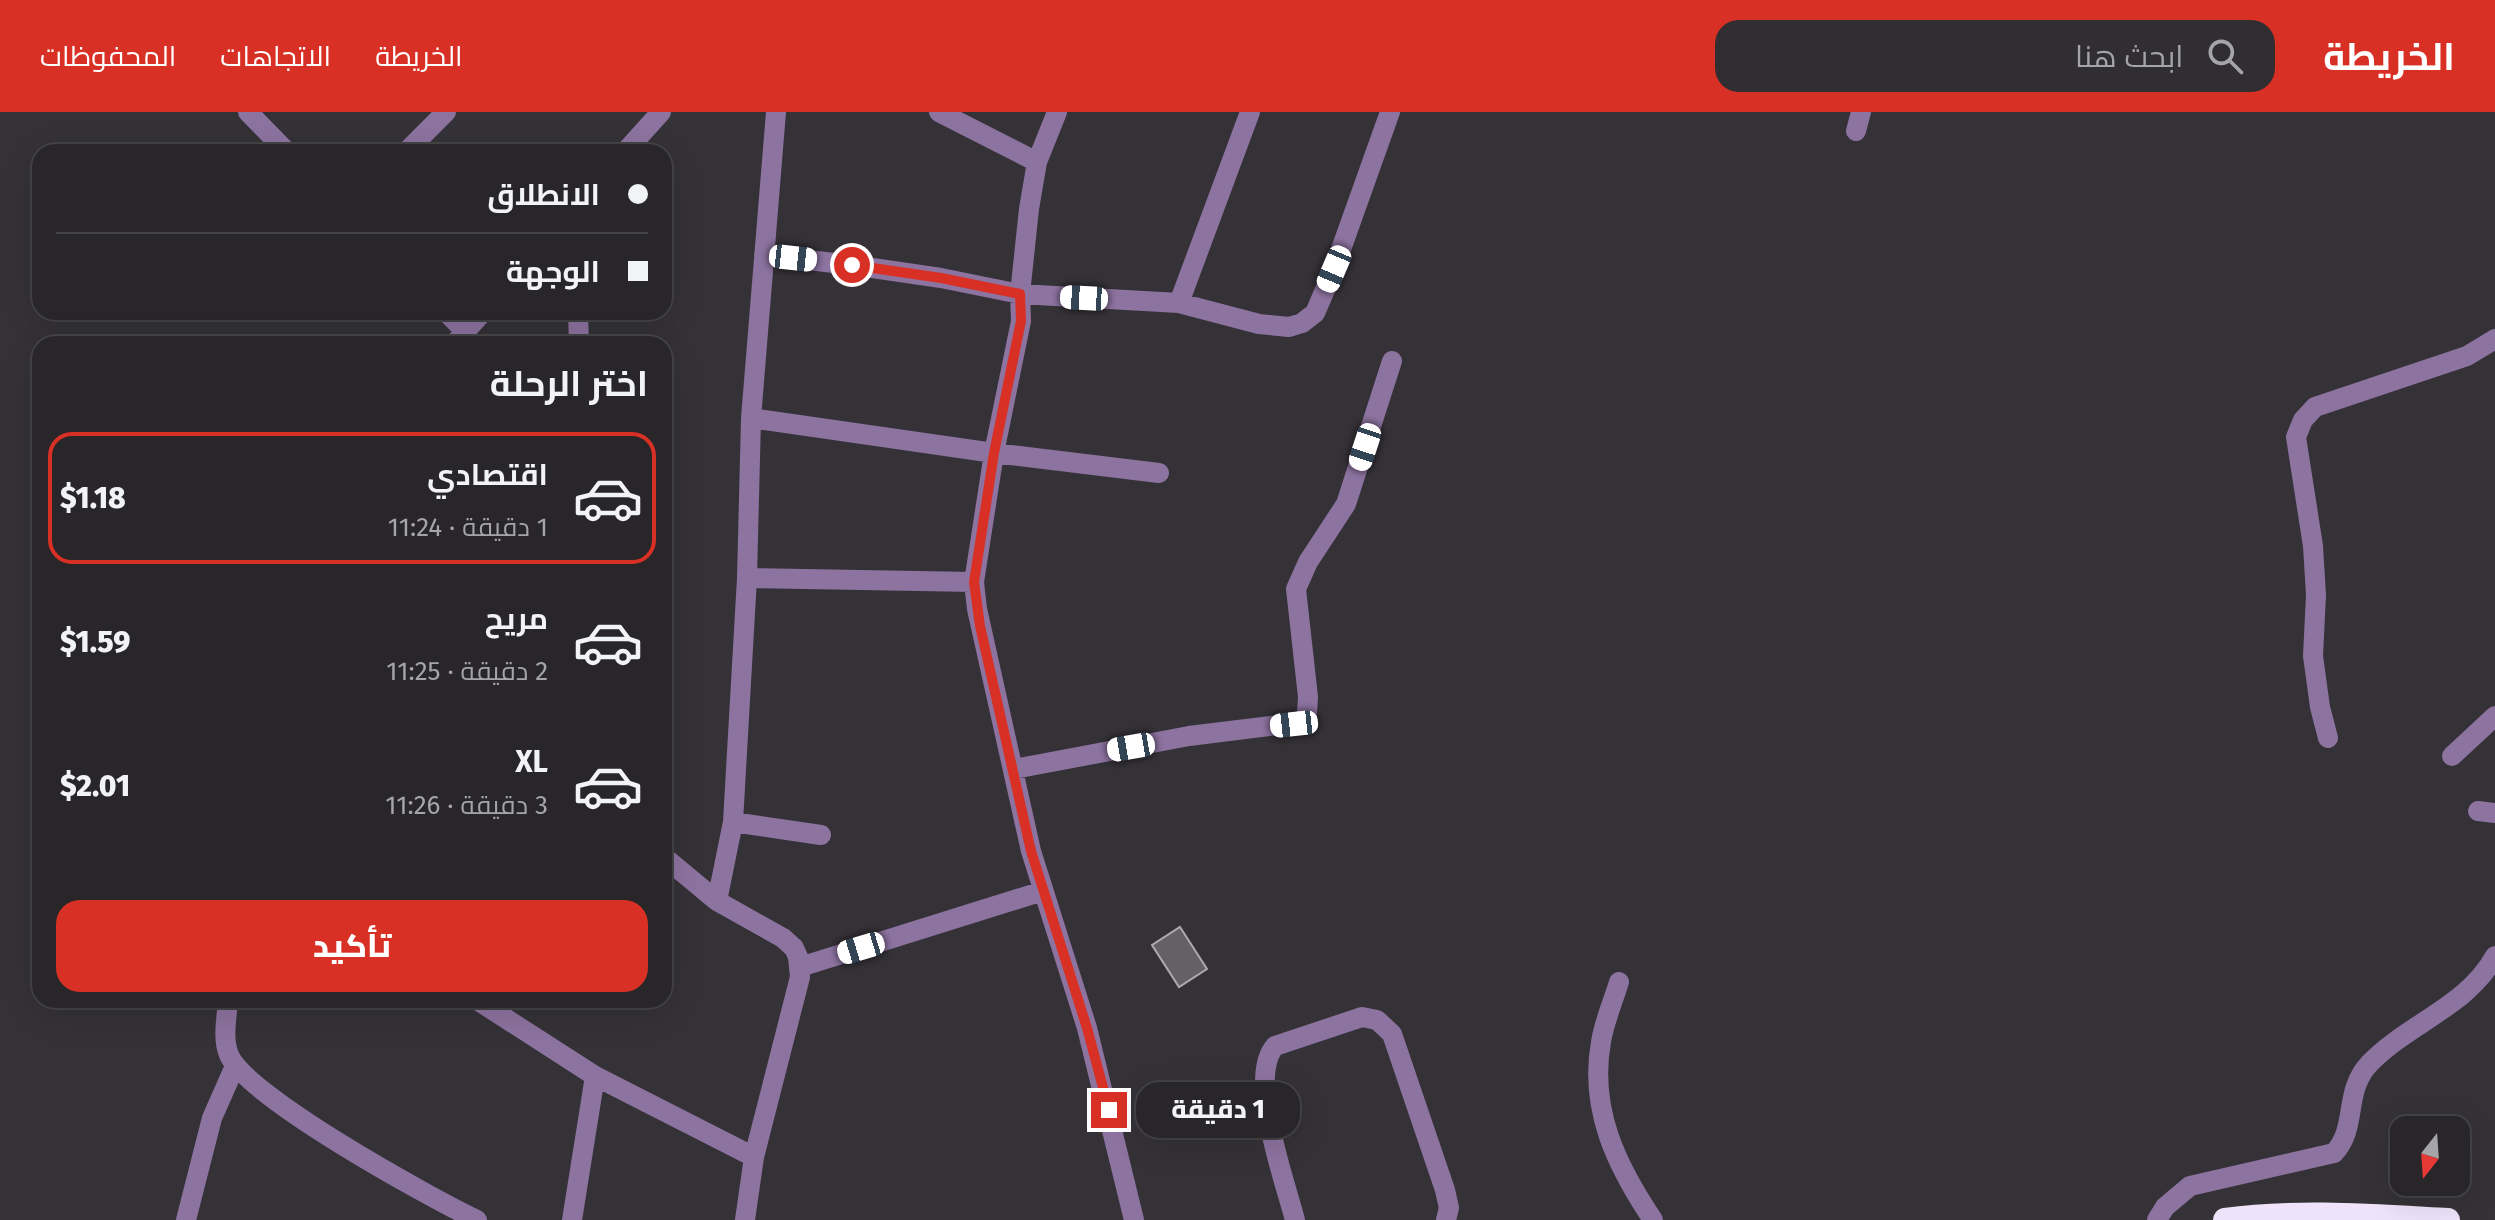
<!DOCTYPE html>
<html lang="ar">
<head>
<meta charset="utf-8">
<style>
  body { margin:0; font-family:"Fira Sans",Cairo,sans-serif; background:#302e31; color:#f1f3f6; direction:rtl; height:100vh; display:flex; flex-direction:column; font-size:30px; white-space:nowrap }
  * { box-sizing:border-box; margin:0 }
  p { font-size:26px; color:#a5a5a8 }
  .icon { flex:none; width:44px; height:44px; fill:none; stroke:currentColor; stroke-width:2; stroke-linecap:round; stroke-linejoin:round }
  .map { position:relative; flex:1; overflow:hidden; direction:ltr }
  .panel { position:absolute; left:32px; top:224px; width:640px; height:672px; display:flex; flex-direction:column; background:#282629; border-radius:24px; box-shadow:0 8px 32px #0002,0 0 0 2px #444346; direction:rtl }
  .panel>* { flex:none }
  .guide { position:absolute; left:32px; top:32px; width:640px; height:176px; border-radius:24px; box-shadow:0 8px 32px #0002,0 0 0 2px #444346; direction:rtl; display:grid; align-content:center; height:176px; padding:0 24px; background:#282629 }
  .needle { width:52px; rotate:197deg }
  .controls { position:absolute; left:2390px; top:1004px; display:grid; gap:16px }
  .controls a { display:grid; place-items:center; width:80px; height:80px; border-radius:16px; background:#282629; box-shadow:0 8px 32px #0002,0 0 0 2px #444346; font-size:40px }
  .end { position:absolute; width:36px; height:36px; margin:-18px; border:10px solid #d93025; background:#fff; box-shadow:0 0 0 4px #fff }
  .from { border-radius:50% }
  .bubble { position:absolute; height:56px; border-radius:24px; background:#282629; box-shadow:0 8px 32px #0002,0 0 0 2px #444346; font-size:26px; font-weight:800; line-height:56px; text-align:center; direction:rtl }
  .car { position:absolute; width:24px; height:48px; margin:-24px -12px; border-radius:10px; box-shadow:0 0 6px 2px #0007; background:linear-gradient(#fff 24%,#345 0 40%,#fff 0 76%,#345 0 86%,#fff 0) }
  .guide b { display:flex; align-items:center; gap:28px; height:76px; font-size:30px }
  .guide b+b { border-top:2px solid #444346 }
  .guide i { width:20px; height:20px; background:#f1f3f6 }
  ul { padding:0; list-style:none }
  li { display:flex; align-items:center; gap:24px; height:132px; margin:0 16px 12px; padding:0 8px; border:4px solid transparent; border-radius:24px }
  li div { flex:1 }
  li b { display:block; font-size:30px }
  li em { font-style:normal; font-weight:800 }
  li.current { border-color:#d93025 }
  li>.icon { width:72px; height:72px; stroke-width:1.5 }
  h2 { padding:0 24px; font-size:36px; line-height:96px }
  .button { display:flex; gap:16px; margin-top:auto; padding:16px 24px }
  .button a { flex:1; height:92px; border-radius:24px; background:#d93025; color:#fff; font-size:32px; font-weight:800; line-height:92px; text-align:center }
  header { display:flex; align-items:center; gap:48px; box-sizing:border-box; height:112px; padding:0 40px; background:#d93025; color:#fff }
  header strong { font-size:38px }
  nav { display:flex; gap:44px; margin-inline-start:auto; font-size:28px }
  .search { width:560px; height:72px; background:#302e31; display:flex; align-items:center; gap:20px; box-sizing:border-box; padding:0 28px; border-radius:24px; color:#a5a5a8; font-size:30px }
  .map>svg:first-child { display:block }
</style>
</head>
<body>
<header>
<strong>الخريطة</strong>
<div class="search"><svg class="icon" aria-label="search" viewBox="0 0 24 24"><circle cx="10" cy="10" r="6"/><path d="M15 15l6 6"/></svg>ابحث هنا</div>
<nav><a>الخريطة</a><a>الاتجاهات</a><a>المحفوظات</a></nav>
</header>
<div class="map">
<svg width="2495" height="1108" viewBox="0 0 2495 1108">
  <rect width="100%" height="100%" fill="#353237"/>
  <path fill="#646166" stroke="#aca9af" stroke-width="2" d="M1180,815L1207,857L1179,875L1152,833Z"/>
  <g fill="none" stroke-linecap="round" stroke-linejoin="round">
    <path stroke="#8d73a0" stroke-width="20" d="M248,0L287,40
      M939,0L1037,50
      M1057,0L1037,50L1029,97L1020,182L1021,209L994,341L974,470L977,497L1031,739L1087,916L1134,1108
      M1856,19L1861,0
      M406,40L446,0
      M625,40L661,0
      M764,143L852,153L941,166L1020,182L1179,191L1259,212L1289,215L1302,211L1315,201L1334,157L1390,0
      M1179,191L1250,0
      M446,200L466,220
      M578,200L579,232
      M454,232L483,200
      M751,306L994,341L1159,361
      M747,466L974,470
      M2328,626L2320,595L2313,544L2316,483L2313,434L2296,325L2303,308L2315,295L2467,244L2495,227
      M2452,644L2495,604
      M1014,657L1189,624L1302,610L1307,601L1308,585L1296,477L1308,450L1346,392L1392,249
      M2478,699L2495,701
      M733,710L821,723
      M664,745L717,789L783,826L794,836L798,845L800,865L754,1045L745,1108
      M717,789L733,710L747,466L751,306L776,0
      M800,855L1043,779
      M1619,870C1613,890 1604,910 1601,930C1589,997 1616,1053 1653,1108
      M228,888C227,905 222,926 229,943C247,985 429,1085 477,1108
      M477,888L595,964
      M186,1108L212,1006L235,954
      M572,1108L595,964L754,1045
      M1295,1108C1285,1069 1247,966 1275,934L1362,905L1377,908L1392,922L1445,1078L1449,1096L1446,1108
      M2157,1108L2165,1095L2190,1074L2334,1041C2358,1016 2343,980 2369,952C2407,912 2468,894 2495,844"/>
    <path stroke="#efe3f9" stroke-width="24" d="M2225,1108C2299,1098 2374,1104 2448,1108"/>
  </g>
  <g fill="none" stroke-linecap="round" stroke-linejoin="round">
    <path stroke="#d93025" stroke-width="10" d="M852,153L941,166L1020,182L1021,209L994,341L974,470L980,514L1031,739L1087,916L1109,998"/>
  </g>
</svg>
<div class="controls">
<a><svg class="needle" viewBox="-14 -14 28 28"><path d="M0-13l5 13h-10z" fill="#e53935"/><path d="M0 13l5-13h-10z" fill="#a5a5a8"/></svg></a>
</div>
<i class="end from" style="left:852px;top:153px"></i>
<i class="end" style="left:1109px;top:998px"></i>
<div class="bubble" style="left:1136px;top:970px;width:164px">1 دقيقة</div>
<i class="car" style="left:793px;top:146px;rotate:96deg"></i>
<i class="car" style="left:1334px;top:157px;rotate:203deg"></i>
<i class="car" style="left:1084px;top:186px;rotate:273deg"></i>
<i class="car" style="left:1365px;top:335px;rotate:198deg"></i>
<i class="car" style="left:1294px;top:612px;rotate:264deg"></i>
<i class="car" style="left:1131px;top:635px;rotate:260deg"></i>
<i class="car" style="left:861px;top:836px;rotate:253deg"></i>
<div class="guide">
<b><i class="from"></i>الانطلاق</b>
<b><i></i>الوجهة</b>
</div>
<section class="panel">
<h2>اختر الرحلة</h2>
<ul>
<li class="current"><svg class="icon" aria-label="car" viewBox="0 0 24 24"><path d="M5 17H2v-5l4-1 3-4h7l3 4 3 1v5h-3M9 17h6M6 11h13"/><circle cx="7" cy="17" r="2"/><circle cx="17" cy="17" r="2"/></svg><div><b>اقتصادي</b><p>1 دقيقة · 11:24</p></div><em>$1.18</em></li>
<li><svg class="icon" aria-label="car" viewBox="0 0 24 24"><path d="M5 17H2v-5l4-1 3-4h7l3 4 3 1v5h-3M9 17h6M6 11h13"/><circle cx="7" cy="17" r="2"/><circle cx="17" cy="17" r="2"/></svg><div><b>مريح</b><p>2 دقيقة · 11:25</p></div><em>$1.59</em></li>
<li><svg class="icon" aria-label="car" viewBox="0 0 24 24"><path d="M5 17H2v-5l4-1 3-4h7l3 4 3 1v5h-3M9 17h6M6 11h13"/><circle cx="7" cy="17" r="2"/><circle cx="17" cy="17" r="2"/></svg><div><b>XL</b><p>3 دقيقة · 11:26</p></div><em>$2.01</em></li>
</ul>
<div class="button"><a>تأكيد</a></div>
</section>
</div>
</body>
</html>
